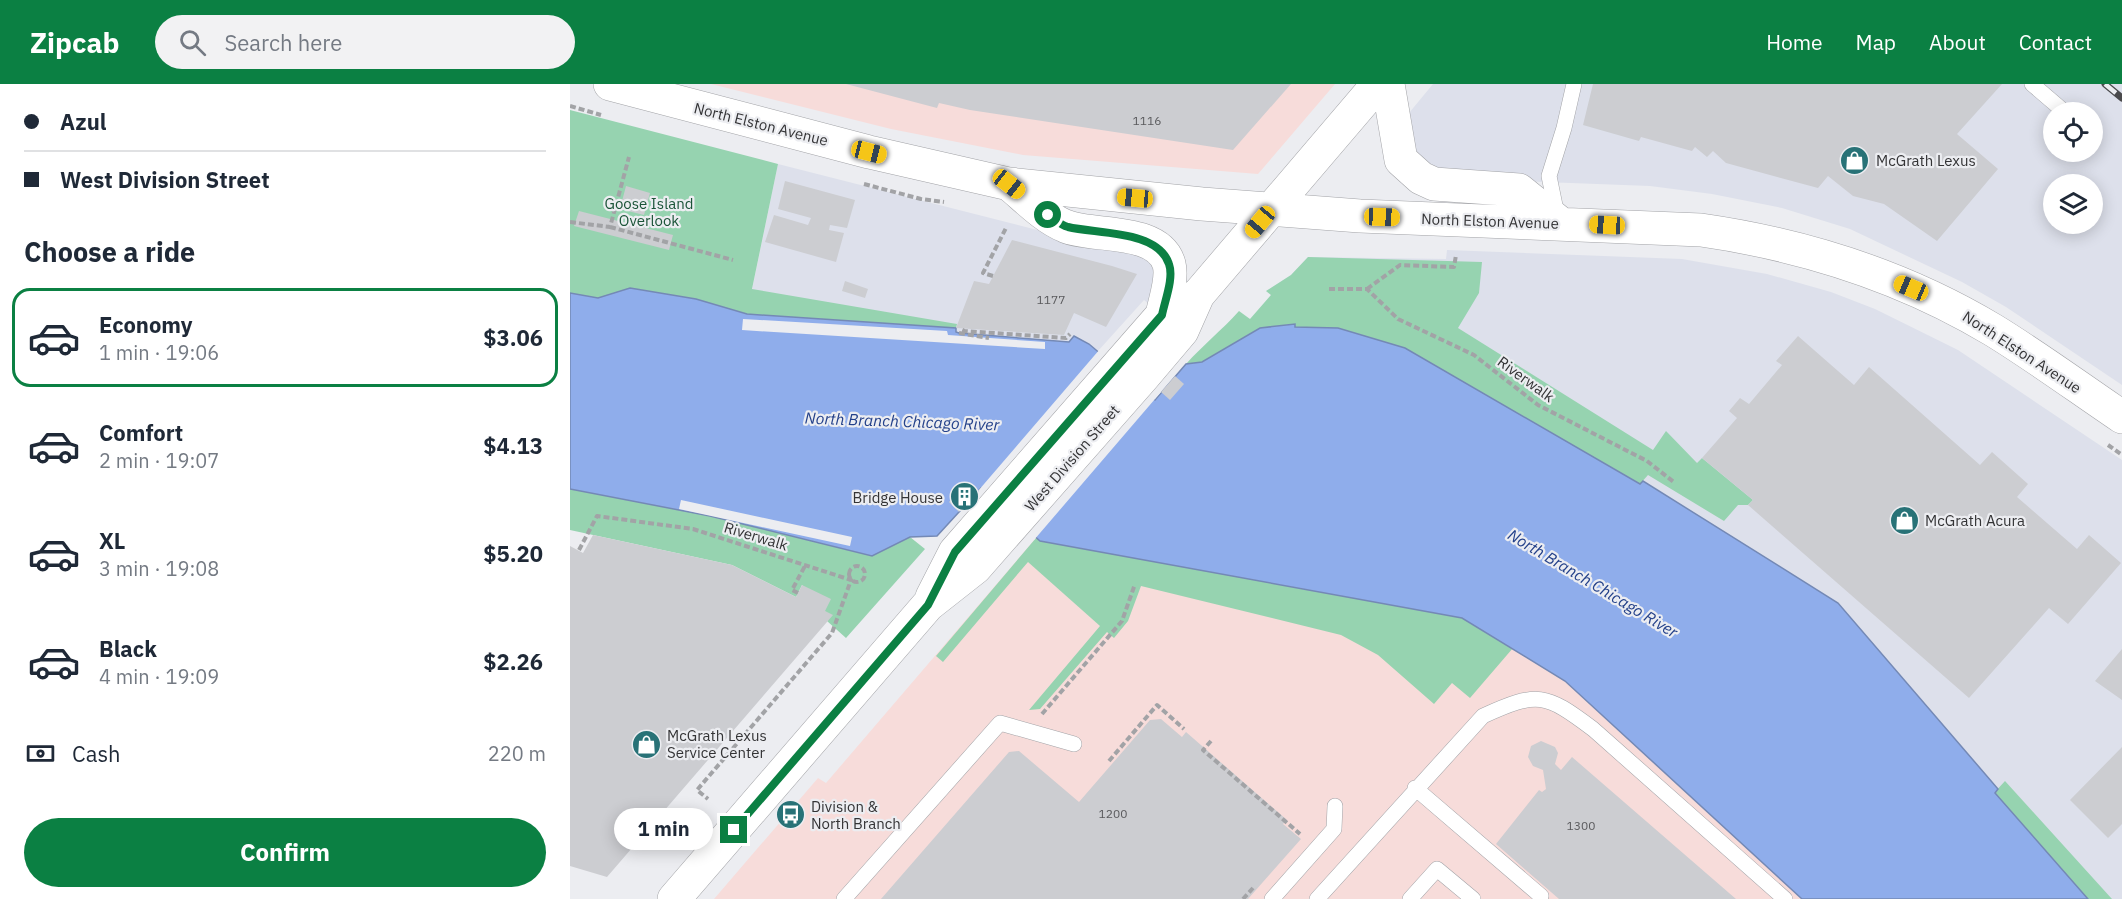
<!DOCTYPE html>
<html lang="en">
<head>
<meta charset="utf-8">
<style>
  body { margin:0; font-family:"IBM Plex Sans",sans-serif; background:#f2f2f3; color:#1f2937; height:100vh; display:flex; flex-direction:column; font-size:22px; white-space:nowrap }
  * { box-sizing:border-box; margin:0 }
  p { font-size:20px; color:#747a83 }
  .icon { flex:none; width:33px; height:33px; fill:none; stroke:currentColor; stroke-width:2; stroke-linecap:round; stroke-linejoin:round }
  .map { position:relative; flex:1; overflow:hidden }
  .sheet { display:flex; flex-direction:column; background:#fff; width:570px }
  .sheet>* { flex:none }
  .top-card { display:grid; align-content:center; height:132px; padding:0 24px; background:#fff }
  .buttons { position:absolute; left:1473px; top:18px; display:grid; gap:12px }
  .buttons a { display:grid; place-items:center; width:60px; height:60px; border-radius:50%; background:#fff; box-shadow:0 3px 15px #0003; font-size:30px }
  .end { position:absolute; width:27px; height:27px; margin:-14px; border:8px solid #0b8043; background:#fff; box-shadow:0 0 0 3px #fff }
  .from { border-radius:50% }
  .bubble { position:absolute; height:42px; border-radius:21px; background:#fff; box-shadow:0 3px 15px #0003; font-size:20px; font-weight:800; line-height:42px; text-align:center }
  .car { position:absolute; width:18px; height:36px; margin:-18px -9px; border-radius:8px; box-shadow:0 0 4px 2px #0007; background:linear-gradient(#f5c518 24%,#345 0 40%,#f5c518 0 76%,#345 0 86%,#f5c518 0) }
  .top-card b { display:flex; align-items:center; gap:21px; height:57px; font-size:22px }
  .top-card b+b { border-top:2px solid #e0e1e3 }
  .top-card i { width:15px; height:15px; background:#1f2937 }
  ul { padding:0; list-style:none }
  li { display:flex; align-items:center; gap:18px; height:99px; margin:0 12px 9px; padding:0 12px; border:3px solid transparent; border-radius:18px }
  li div { flex:1 }
  li b { display:block; font-size:22px }
  li em { font-style:normal; font-weight:800 }
  li.active { border-color:#0b8043 }
  li>.icon { width:54px; height:54px; stroke-width:1.5 }
  h2 { padding:0 24px; font-size:27px; line-height:72px }
  .pay { display:flex; align-items:center; gap:15px; height:66px; padding:0 24px; font-size:22px }
  .pay p { margin-inline-start:auto }
  .action { display:flex; gap:12px; margin-top:auto; padding:12px 24px }
  .action a { flex:1; height:69px; border-radius:36px; background:#0b8043; color:#fff; font-size:24px; font-weight:800; line-height:69px; text-align:center }
  header { display:flex; align-items:center; gap:36px; box-sizing:border-box; height:84px; padding:0 30px; background:#0b8043; color:#fff }
  header strong { font-size:28px }
  nav { display:flex; gap:33px; margin-inline-start:auto; font-size:21px }
  .search { width:420px; height:54px; background:#f2f2f3; display:flex; align-items:center; gap:15px; box-sizing:border-box; padding:0 21px; border-radius:33px; color:#747a83; font-size:22px }
  main { display:flex; flex:1; min-height:0 }
  .map>svg:first-child { display:block }
</style>
</head>
<body>
<header>
<strong>Zipcab</strong>
<div class="search"><svg class="icon" aria-label="search" viewBox="0 0 24 24"><circle cx="10" cy="10" r="6"/><path d="M15 15l6 6"/></svg>Search here</div>
<nav><a>Home</a><a>Map</a><a>About</a><a>Contact</a></nav>
</header>
<main>
<section class="sheet">
<div class="top-card">
<b><i class="from"></i>Azul</b>
<b><i></i>West Division Street</b>
</div>
<h2>Choose a ride</h2>
<ul>
<li class="active"><svg class="icon" aria-label="car" viewBox="0 0 24 24"><path d="M5 17H2v-5l4-1 3-4h7l3 4 3 1v5h-3M9 17h6M6 11h13"/><circle cx="7" cy="17" r="2"/><circle cx="17" cy="17" r="2"/></svg><div><b>Economy</b><p>1 min · 19:06</p></div><em>$3.06</em></li>
<li><svg class="icon" aria-label="car" viewBox="0 0 24 24"><path d="M5 17H2v-5l4-1 3-4h7l3 4 3 1v5h-3M9 17h6M6 11h13"/><circle cx="7" cy="17" r="2"/><circle cx="17" cy="17" r="2"/></svg><div><b>Comfort</b><p>2 min · 19:07</p></div><em>$4.13</em></li>
<li><svg class="icon" aria-label="car" viewBox="0 0 24 24"><path d="M5 17H2v-5l4-1 3-4h7l3 4 3 1v5h-3M9 17h6M6 11h13"/><circle cx="7" cy="17" r="2"/><circle cx="17" cy="17" r="2"/></svg><div><b>XL</b><p>3 min · 19:08</p></div><em>$5.20</em></li>
<li><svg class="icon" aria-label="car" viewBox="0 0 24 24"><path d="M5 17H2v-5l4-1 3-4h7l3 4 3 1v5h-3M9 17h6M6 11h13"/><circle cx="7" cy="17" r="2"/><circle cx="17" cy="17" r="2"/></svg><div><b>Black</b><p>4 min · 19:09</p></div><em>$2.26</em></li>
</ul>
<div class="pay"><svg class="icon" aria-label="cash" viewBox="0 0 24 24"><path d="M3 7h18v10H3z"/><circle cx="12" cy="12" r="2"/></svg>Cash<p>220 m</p></div>
<div class="action"><a>Confirm</a></div>
</section>
<div class="map">
<svg width="1552" height="815" viewBox="0 0 1552 815">
  <rect width="100%" height="100%" fill="#ecedf1"/>
  <path fill="#dde0eb" fill-rule="evenodd" d="M863,0H1552V301L1436,223L1392,198L1280,145L1212,124L1142,110L1080,102L869,94L837,68L839,29ZM1484,28H1522V68H1484ZM1484,100H1522V140H1484Z
    M208,80L475,148L519,154L579,176L587,191L583,223L574,216L528,267L504,252L499,258L389,249H386V245L177,230Z
    M877,166L1112,175L1197,190L1261,208L1305,225L1388,266L1552,376V815H1518L1424,709L1427,705L1268,519L680,236L701,211L696,207L721,191L738,173L876,175Z"/>
  <path fill="#f7dcda" d="M141,0H765L688,90L453,71L321,45Z
    M466,454L471,457L892,534L995,597L1232,815H144L248,694L256,699Z"/>
  <path fill="#96d3b0" d="M0,26L208,80L182,205L381,239L387,240L386,244L177,230L126,215L60,204L28,215L0,209Z
    M738,173L912,178L909,209L888,244L1083,366L1096,347L1127,379L1132,374L1183,416L1178,421H1168L1154,437L1078,391L1070,400L725,243V240L690,244L632,278L616,280C633,261 652,246 669,227L680,235L701,211L696,207L721,191Z
    M0,405L140,432L302,472L340,453L355,465L276,554L257,537L255,527L232,501L226,513L162,481L0,446Z
    M466,454L471,457L892,534L943,564L900,614L882,599L864,620L808,571L771,551L571,502L558,537L544,554L537,548L470,625L459,626L530,542L458,478L373,578L366,572Z
    M1435,697L1542,815H1518L1424,709Z"/>
  <path fill="#8fadeb" stroke="#7489b5" stroke-width="1.5" d="M60,204L126,215L177,230L386,244V248L389,249L499,258L504,252L519,260L585,316L616,280L632,278L690,244L725,240V243L768,244L835,264L1070,400L1073,397L1268,519L1428,705L1425,709L1518,815H1232L995,597L892,534L470,457L411,404L367,452L340,453L302,472L140,432L0,405V209L28,214Z"/>
  <path fill="#ecedf1" d="M173,235L377,247L378,251L475,258V265L172,246Z
    M530,265L585,312L589,307L591,308L464,456L408,407Z
    M111,416L282,453L280,462L109,425Z"/>
  <path fill="#cccdd1" d="M276,0H721L663,66L400,26L369,19L367,24Z
    M1023,0H1432L1387,50L1428,85L1367,157L1314,120L1283,112L1258,92L1248,104L1156,79L1143,67L1137,73L1125,63L1122,67L1071,53L1069,57L1013,41Z
    M215,97L285,116L277,144L260,141L259,146L274,149L266,178L195,158L204,131L238,141L241,134L208,125Z
    M56,102L80,109L74,131L50,125Z
    M9,127L103,151L99,166L4,142Z
    M442,156L542,182L567,190L536,243L504,229L494,251L386,244L404,197L419,200Z
    M275,197L298,205L295,214L272,207Z
    M1228,252L1284,301L1299,283L1410,381L1422,368L1458,400L1447,413L1507,465L1519,451L1551,479L1498,540L1479,524L1399,614L1178,421L1183,416L1132,374L1167,334L1159,327L1170,314L1179,320L1212,281L1206,277Z
    M605,292L614,300L600,316L591,308Z
    M398,398L408,407L389,428L379,418Z
    M23,451L162,481L226,513L232,501L261,515L255,527L263,531L37,793L0,782V462L13,469Z
    M1552,565V616L1525,597Z
    M591,635L612,653L616,648L717,736L713,740L731,755L678,815H311L439,668L449,667L509,718L580,636Z
    M971,657L985,663L988,669L985,680L991,686L1002,673L1166,815H989L926,760L969,706L972,708L976,705L973,686L963,682L958,673L961,662Z
    M1552,663V740L1538,754L1500,716Z"/>
  <g fill="none" stroke-linecap="round" stroke-linejoin="round">
    <defs>
      <path id="lane" d="M1462,0L1490,24L1489,28
        M987,131L979,92L994,44L1004,0
        M845,704L971,812L970,815
        M274,815L430,639L504,660
        M702,815L764,745L765,722
        M747,815L913,632C968,607 975,609 1023,645L1215,815
        M840,815L867,785L903,815"/>
      <path id="secondary" d="M40,0L299,68L439,100L632,120L790,132L1131,146C1235,161 1333,192 1423,246C1467,273 1509,304 1552,333
        M818,0L831,76L851,94L864,100L949,106L990,139
        M439,100C456,114 475,134 495,142C523,154 588,143 599,180C603,195 595,216 592,231
        M362,513L385,468L592,231L628,211
        M104,815L358,521L405,484L573,293L612,247L628,211L808,0"/>
    </defs>
    <use href="#lane" stroke="#a2a3a7" stroke-width="16"/>
    <use href="#secondary" stroke="#a2a3a7" stroke-width="34"/>
    <path stroke="#a2a3a6" stroke-width="4" stroke-dasharray="6 3" stroke-linecap="butt" d="M0,22L31,31
      M294,100L351,115L374,118
      M0,138L40,143L59,73
      M40,143L163,176
      M423,192L413,189L436,144
      M759,205H797L828,235L904,271L968,321L1077,377L1105,399
      M797,205L830,181L884,183L886,171
      M395,245L394,247L496,254L500,250
      M389,249L419,254
      M1538,361L1552,371
      M9,466L27,432L123,445L281,496L262,549L127,706L138,715
      M279 490a8 8 0 1 1 16 0a8 8 0 1 1-16 0Z
      M228,509L222,506L236,480
      M472,630L552,537L565,500
      M641,657L633,666L730,750
      M539,677L587,621L614,645
      M673,815L683,804"/>
    <use href="#lane" stroke="#fff" stroke-width="15"/>
    <use href="#secondary" stroke="#fff" stroke-width="33"/>
    <defs>
      <path id="rail" d="M1535,0L1552,14"/>
    </defs>
    <use href="#rail" stroke="#4a4a4c" stroke-width="7"/>
    <use href="#rail" stroke="#ecedf1" stroke-width="4.5" stroke-dasharray="14" stroke-linecap="butt"/>
  </g>
  <g fill="none" stroke-linecap="round" stroke-linejoin="round">
    <path stroke="#0b8043" stroke-width="8" d="M164,746L358,521L385,468L592,231C595,216 604,194 599,180C588,146 527,150 498,143C491,141 484,135 478,131"/>
  </g>
  <defs>
    <symbol id="shop-disc" viewBox="-11 -11 22 22"><circle r="9.5" fill="#287277" stroke="#ecedf1"/><path d="M-5-2.5h2.3a2.7 3.5 0 0 1 5.4 0H5L5.5 6h-11ZM-1.5-2.5h3a1.5 2.3 0 0 0-3 0Z" fill="#fff"/></symbol>
    <symbol id="building-disc" viewBox="-11 -11 22 22"><circle r="9.5" fill="#287277" stroke="#ecedf1"/><path d="M-4-6H4V6H1V3H-1V6H-4ZM-2.5-4.3h1.7v1.8h-1.7ZM.8-4.3h1.7v1.8H.8ZM-2.5-1h1.7V.8h-1.7ZM.8-1h1.7V.8H.8Z" fill="#fff"/></symbol>
    <symbol id="bus-disc" viewBox="-11 -11 22 22"><circle r="9.5" fill="#287277" stroke="#ecedf1"/><path d="M-5-6H5V4H4V6H2V4H-2V6H-4V4H-5ZM-3.5-4V0h7V-4ZM-3.5 1.2v1.5H-2V1.2ZM2 1.2v1.5H3.5V1.2Z" fill="#fff"/></symbol>
  </defs>
  <g fill-rule="evenodd">
    <use href="#shop-disc" x="1268" y="60" width="33" height="33"/>
    <use href="#building-disc" x="378" y="396" width="33" height="33"/>
    <use href="#shop-disc" x="1318" y="420" width="33" height="33"/>
    <use href="#shop-disc" x="60" y="644" width="33" height="33"/>
    <use href="#bus-disc" x="204" y="714" width="33" height="33"/>
  </g>
  <g text-anchor="middle" dominant-baseline="central" stroke-width="4.5" stroke-linejoin="round" paint-order="stroke">
    <g font-size="12" fill="#5a5a5d">
      <text x="577" y="36">1116</text>
      <text x="481" y="215">1177</text>
      <text x="543" y="729">1200</text>
      <text x="1011" y="741">1300</text>
    </g>
    <g font-size="15" fill="#343436" stroke="#ecedf1">
      <text transform="translate(191 40) rotate(14)">North Elston Avenue</text>
      <text transform="translate(920 137) rotate(2)">North Elston Avenue</text>
      <text transform="translate(1452 268) rotate(33)">North Elston Avenue</text>
      <text transform="translate(956 295) rotate(36)">Riverwalk</text>
      <text transform="translate(502 374) rotate(-49)">West Division Street</text>
      <text transform="translate(186 452) rotate(17)">Riverwalk</text>
    </g>
    <g font-size="15" fill="#343436" stroke="#ecedf1" text-anchor="start">
      <text x="1306" y="76">McGrath Lexus</text>
      <text x="373" y="413" text-anchor="end">Bridge House</text>
      <text x="1355" y="436">McGrath Acura</text>
      <text x="97" y="651">McGrath Lexus<tspan x="97" dy="17">Service Center</tspan></text>
      <text x="241" y="722">Division &amp;<tspan x="241" dy="17">North Branch</tspan></text>
    </g>
    <g font-size="15" fill="#1b5438" stroke="#ecedf1">
      <text x="79" y="119">Goose Island<tspan x="79" dy="17">Overlook</tspan></text>
    </g>
    <g font-size="16" font-style="italic" fill="#24418a" stroke="#ecedf1">
      <text transform="translate(332 337) rotate(2)">North Branch Chicago River</text>
      <text transform="translate(1023 499) rotate(31)">North Branch Chicago River</text>
    </g>
  </g>
</svg>
<div class="buttons">
<a><svg class="icon" aria-label="locate" viewBox="0 0 24 24"><circle cx="12" cy="12" r="6"/><path d="M12 2v4M12 18v4M2 12h4M18 12h4"/></svg></a>
<a><svg class="icon" aria-label="layers" viewBox="0 0 24 24"><path d="M12 4l9 5-9 5-9-5zM3 14l9 5 9-5"/></svg></a>
</div>
<i class="end from" style="left:478px;top:131px"></i>
<i class="end" style="left:164px;top:746px"></i>
<div class="bubble" style="left:44px;top:724px;width:99px">1 min</div>
<i class="car" style="left:299px;top:68px;rotate:104deg"></i>
<i class="car" style="left:439px;top:100px;rotate:128deg"></i>
<i class="car" style="left:565px;top:114px;rotate:275deg"></i>
<i class="car" style="left:812px;top:133px;rotate:92deg"></i>
<i class="car" style="left:690px;top:138px;rotate:220deg"></i>
<i class="car" style="left:1037px;top:141px;rotate:273deg"></i>
<i class="car" style="left:1341px;top:204px;rotate:293deg"></i>
</div>
</main>
</body>
</html>
